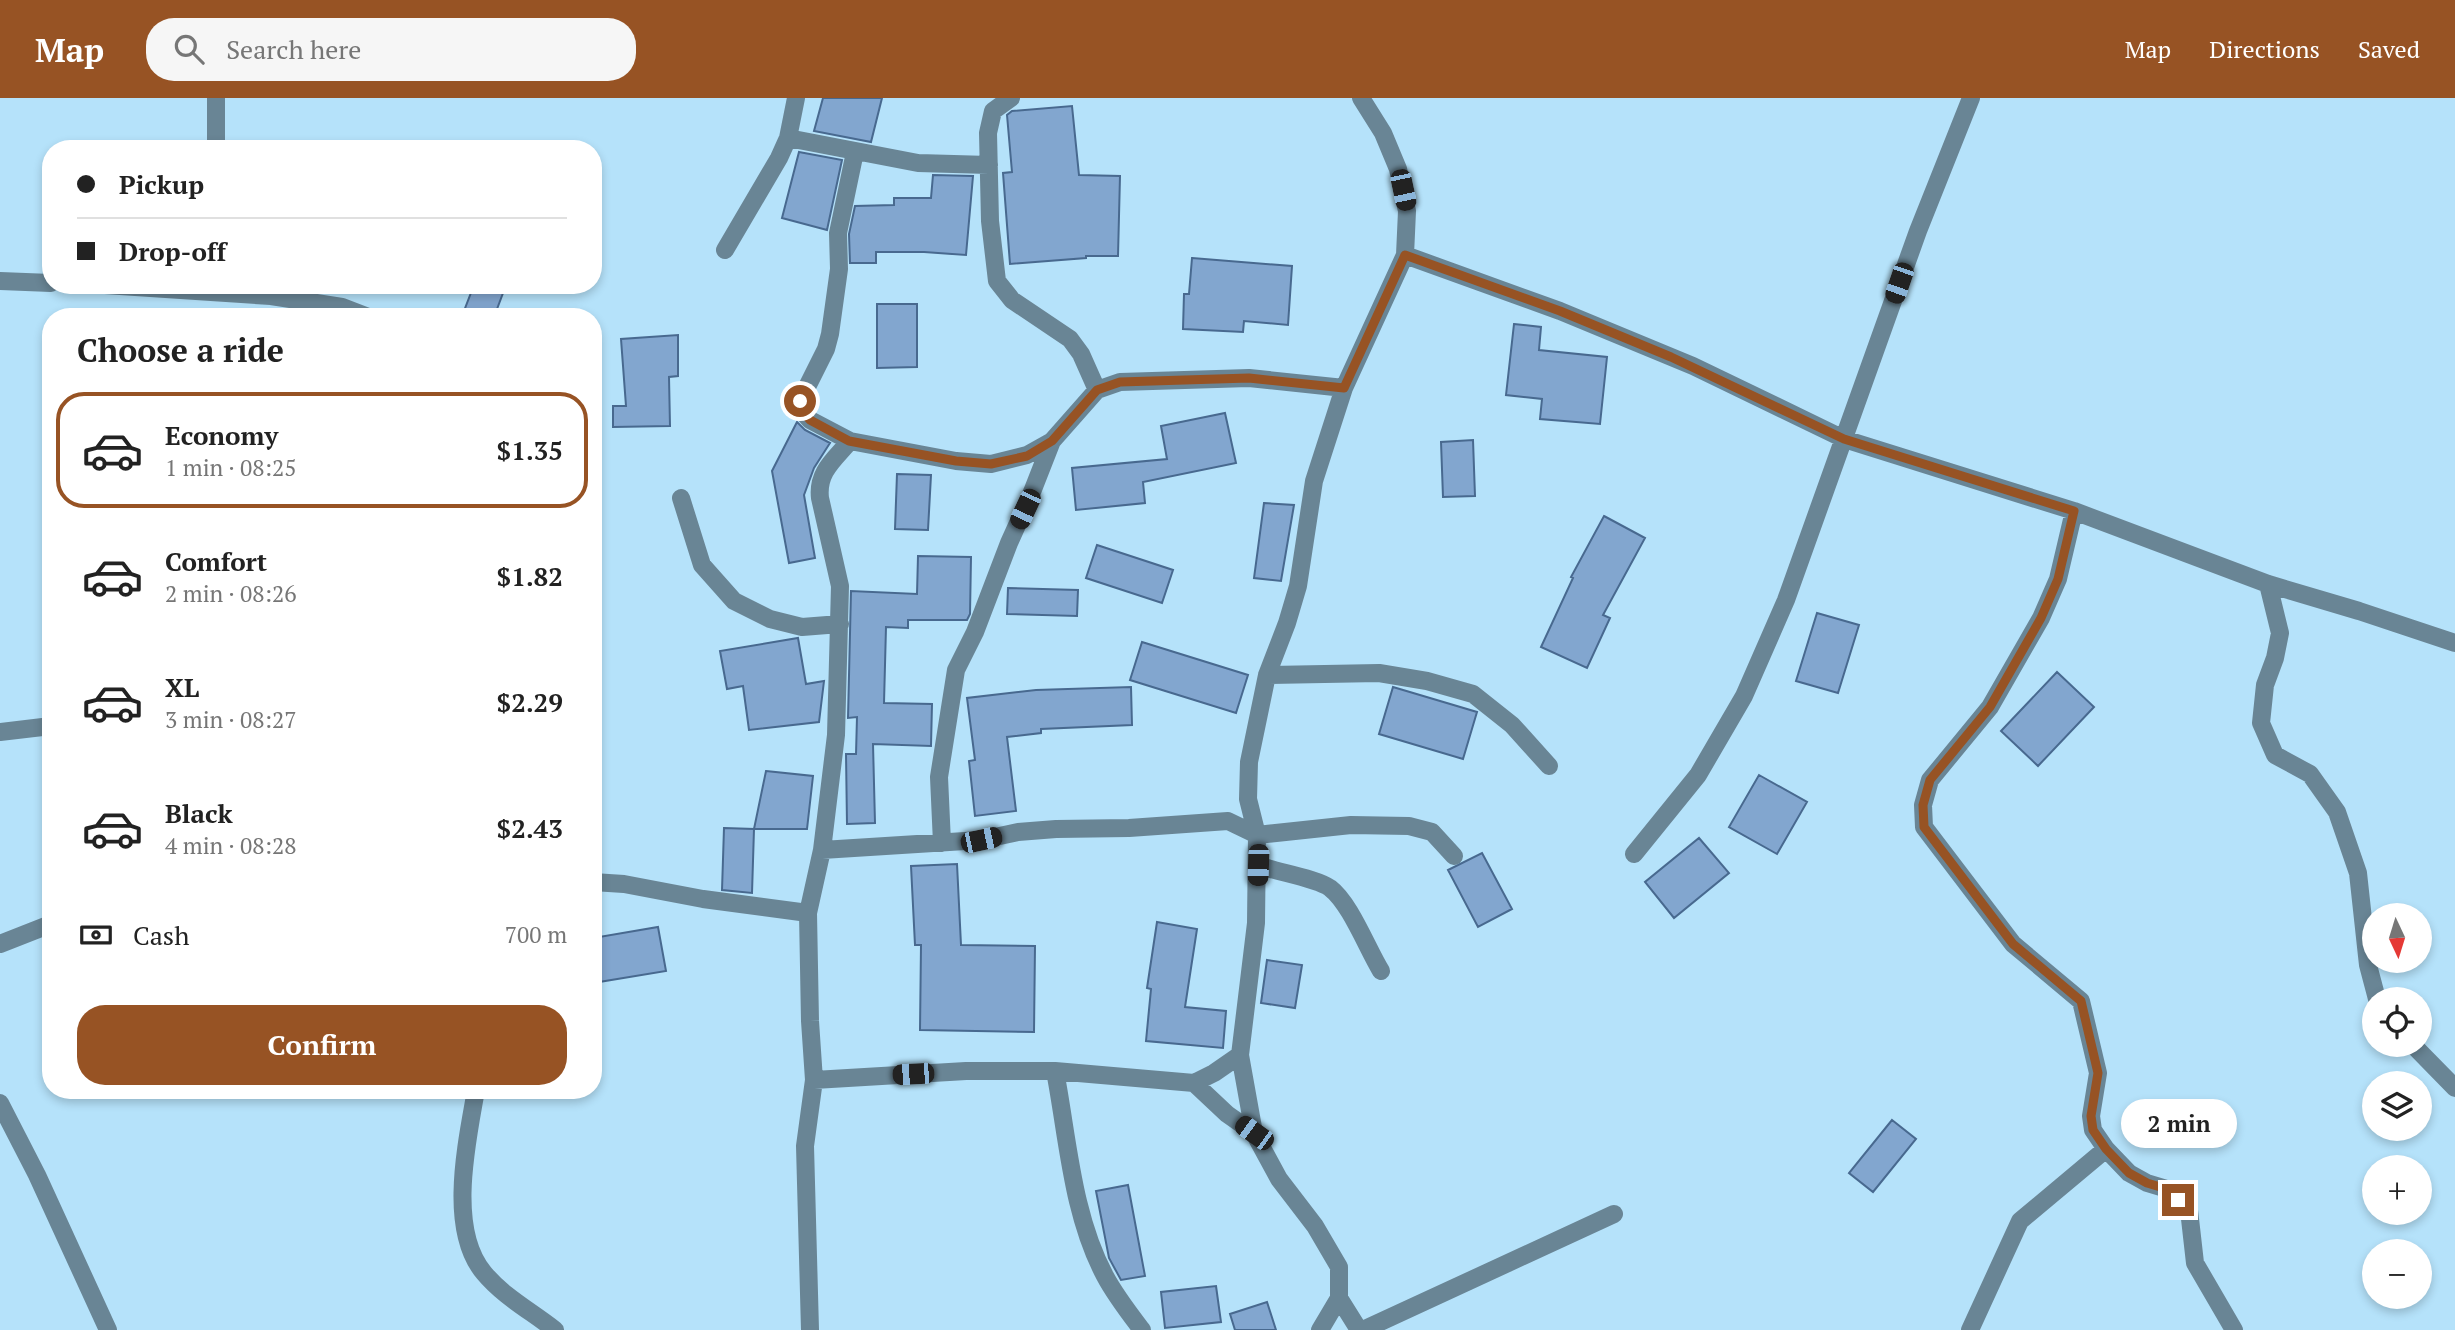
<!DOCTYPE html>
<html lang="en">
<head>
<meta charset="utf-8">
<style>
  body { margin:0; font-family:"PT Serif",serif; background:#f6f6f6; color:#222; height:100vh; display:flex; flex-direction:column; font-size:26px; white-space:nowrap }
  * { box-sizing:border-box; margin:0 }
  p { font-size:23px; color:#767676 }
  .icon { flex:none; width:38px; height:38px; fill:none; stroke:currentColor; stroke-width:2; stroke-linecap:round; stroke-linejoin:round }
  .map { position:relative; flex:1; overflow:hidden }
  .details { position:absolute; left:42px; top:210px; width:560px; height:791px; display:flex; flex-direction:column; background:#fff; border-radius:28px; box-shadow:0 4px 10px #0003 }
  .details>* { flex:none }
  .banner { position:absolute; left:42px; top:42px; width:560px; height:154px; border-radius:28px; box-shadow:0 4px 10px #0003; display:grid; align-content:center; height:154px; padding:0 35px; background:#fff }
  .needle { width:46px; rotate:176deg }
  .controls { position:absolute; left:2362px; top:805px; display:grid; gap:14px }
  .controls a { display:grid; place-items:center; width:70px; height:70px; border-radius:50%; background:#fff; box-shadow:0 4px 10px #0003; font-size:35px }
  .end { position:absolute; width:32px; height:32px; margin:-16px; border:9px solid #975324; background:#fff; box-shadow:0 0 0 4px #fff }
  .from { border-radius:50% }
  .bubble { position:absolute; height:49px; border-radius:24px; background:#fff; box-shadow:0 4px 10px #0003; font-size:23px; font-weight:600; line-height:49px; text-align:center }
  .car { position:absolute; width:21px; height:42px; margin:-21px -10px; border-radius:9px; box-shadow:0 0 5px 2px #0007; background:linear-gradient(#222 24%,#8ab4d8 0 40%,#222 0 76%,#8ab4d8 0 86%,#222 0) }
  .banner b { display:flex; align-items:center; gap:24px; height:66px; font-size:26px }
  .banner b+b { border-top:2px solid #e0e0e0 }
  .banner i { width:18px; height:18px; background:#222 }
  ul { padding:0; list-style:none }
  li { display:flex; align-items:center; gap:21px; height:116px; margin:0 14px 10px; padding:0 21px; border:4px solid transparent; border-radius:28px }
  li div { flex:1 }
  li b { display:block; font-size:26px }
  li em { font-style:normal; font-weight:600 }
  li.on { border-color:#975324 }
  li>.icon { width:63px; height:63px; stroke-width:1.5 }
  h2 { padding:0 35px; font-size:32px; line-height:84px }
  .pay { display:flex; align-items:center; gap:18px; height:77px; padding:0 35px; font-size:26px }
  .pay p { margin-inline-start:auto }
  .primary-button { display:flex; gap:14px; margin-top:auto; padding:14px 35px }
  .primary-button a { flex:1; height:80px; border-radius:28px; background:#975324; color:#fff; font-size:28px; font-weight:600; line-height:80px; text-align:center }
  header { display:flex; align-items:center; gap:42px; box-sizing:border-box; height:98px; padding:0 35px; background:#975324; color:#fff }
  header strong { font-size:33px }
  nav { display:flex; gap:38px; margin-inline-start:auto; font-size:24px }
  .search { width:490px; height:63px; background:#f6f6f6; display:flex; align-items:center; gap:18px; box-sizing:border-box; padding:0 24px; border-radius:28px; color:#767676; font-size:26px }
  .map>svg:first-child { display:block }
</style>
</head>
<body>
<header>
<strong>Map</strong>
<div class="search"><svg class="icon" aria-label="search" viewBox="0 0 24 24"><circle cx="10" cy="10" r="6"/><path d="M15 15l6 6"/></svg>Search here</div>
<nav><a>Map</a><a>Directions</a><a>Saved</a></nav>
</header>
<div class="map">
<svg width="2455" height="1232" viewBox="0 0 2455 1232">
  <rect width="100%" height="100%" fill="#b5e2fa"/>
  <path fill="#82a6cf" stroke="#48698f" stroke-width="2" d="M823,0H882L871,44L814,33Z
    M1072,8L1079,77L1120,78L1118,158H1086V160L1010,166L1003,75L1012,74L1007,17L1012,13Z
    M799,54L842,62L827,132L782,120Z
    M933,77L973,78L966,157L924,154H876V165H850L849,136L855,108L894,107V100H931Z
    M1192,160L1292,168L1288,227L1244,223L1243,234L1183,231L1184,196H1189Z
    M474,187H506L494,219H480L464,213Z
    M877,206H917V269L877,270Z
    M1514,226L1541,229L1539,252L1607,259L1600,326L1540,321L1542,301L1506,297Z
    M678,237V278L669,279L670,328L613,329V308H626L621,241Z
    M1225,315L1236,365L1143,384L1145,405L1076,412L1072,370L1167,361L1161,328Z
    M797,324L805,332L830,345L814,370L804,397L815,460L789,465L772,373Z
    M1473,342L1475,398L1443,399L1441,344Z
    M897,376L931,377L928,432L895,431Z
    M1264,405L1294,407L1281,483L1254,480Z
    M1604,418L1645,440L1603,517L1610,520L1587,570L1541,549L1573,480L1571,479Z
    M1097,447L1173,472L1162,505L1086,480Z
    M918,458L971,459L970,516L967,522H908V530L886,529L884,605L932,606L931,648L873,646L875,725L847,726L846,656H856L857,619L848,620L851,493L917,496Z
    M1008,490L1078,492L1077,518L1007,516Z
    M1817,515L1859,527L1838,595L1796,583Z
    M798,540L806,586L824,583L819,624L749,632L743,588L727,591L720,553Z
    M1142,544L1248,577L1236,615L1130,582Z
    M2057,574L2094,609L2038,668L2001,633Z
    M1131,589L1132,627L1041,631V635L1007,639L1016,713L975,718L969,663L975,662L967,600L1036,592Z
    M1393,589L1477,614L1463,661L1379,636Z
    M766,673L813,678L807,731H754Z
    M1759,677L1807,704L1777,756L1729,729Z
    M724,730L754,731L752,795L722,792Z
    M1699,740L1729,775L1674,820L1645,784Z
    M1482,755L1512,811L1478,829L1448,772Z
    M957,766L961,847L1035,848L1034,934L920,932L921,847H915L911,768Z
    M1157,824L1197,831L1185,909L1226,913L1223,950L1146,943L1151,891L1147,890Z
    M658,829L666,873L593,885V840Z
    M1267,862L1302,867L1295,910L1261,905Z
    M1892,1022L1916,1041L1873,1094L1849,1075Z
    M1128,1087L1145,1178L1121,1182L1109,1160L1096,1093Z
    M1216,1188L1221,1224L1165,1230L1161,1194Z
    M1267,1204L1276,1232H1235L1230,1216Z"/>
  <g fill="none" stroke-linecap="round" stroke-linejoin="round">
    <path stroke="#698595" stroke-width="18" d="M216,0V51
      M1011,0L993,13L988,35L990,123L997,183L1012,202L1070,241L1081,256L1097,292
      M788,40L918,65L989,67
      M725,152L779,60L788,40L796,0
      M1405,157L1560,213L1693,268L1844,341L2074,413L2268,486L2359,513L2455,545
      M0,183L51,185
      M105,187L271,198L342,209L368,219
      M850,343L810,322L802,313L800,303L826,251L830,236L839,171L838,135L855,54
      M681,400L702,467L734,503L770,521L802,529L840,526
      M2074,413L2058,481L2041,520L1990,609L1930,682L1923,707L1924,729L2013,846L2081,903L2098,975L2091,1018L2093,1032L2106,1051L2129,1075L2147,1085L2167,1091L2189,1112L2195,1165L2234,1232
      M2268,486L2280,535L2275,560L2265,587L2261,625L2275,657L2310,676L2337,714L2358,775L2368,867L2377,901
      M1267,577L1379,575L1427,583L1473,596L1512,627L1549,668
      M0,634L51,628
      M942,745L939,679L956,572L975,534L1009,445L1032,394L1052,343
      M822,752L836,637L840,488L820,400C817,374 834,362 850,343L956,363L991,366L1027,357L1052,343L1097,292L1120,284L1249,280L1344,290L1405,157L1407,113L1398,71L1383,35L1361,0
      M1634,756L1698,677L1744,598L1786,502L1918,133L1971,0
      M1258,767C1276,774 1316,780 1330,790C1350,805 1367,850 1381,873
      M593,784L624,786L703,801L808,815
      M0,846L51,826
      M2413,947L2455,990
      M1055,973C1068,1041 1072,1116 1105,1178C1115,1197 1129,1215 1142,1232
      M814,982L810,923L808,815L822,752L981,742L1018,734L1056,731L1129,730L1228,723L1257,737L1351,727L1409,728L1432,734L1454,758
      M1194,985L1227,1016L1254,1035
      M476,992C467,1044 447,1131 484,1175C504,1199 531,1213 555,1232
      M0,1005L37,1077L108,1232
      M1339,1200L1359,1232
      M810,1232L805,1048L814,982L966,973H1055L1194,985L1214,975L1240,957
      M1320,1232L1339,1200V1169L1315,1128L1279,1081L1254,1035L1240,957L1256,825L1257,737L1248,701L1249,664L1267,577L1287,525L1298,488L1314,383L1344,290
      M1363,1232L1614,1116
      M1970,1232L2020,1123L2106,1051"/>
  </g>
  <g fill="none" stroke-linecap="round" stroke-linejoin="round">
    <path stroke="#975324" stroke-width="9" d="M800,303L802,313L810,322L849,343L956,363L991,366L1027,358L1052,343L1097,292L1120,284L1249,280L1344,290L1405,157L1560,213L1671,259L1844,341L2074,413L2058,481L2041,520L1990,609L1930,682L1923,707L1924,729L2013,846L2081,903L2098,975L2091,1018L2093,1032L2106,1051L2129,1075L2147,1085L2167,1091L2178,1102"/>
  </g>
</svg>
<div class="controls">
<a><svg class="needle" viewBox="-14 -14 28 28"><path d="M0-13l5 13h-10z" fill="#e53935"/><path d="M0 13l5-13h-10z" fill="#767676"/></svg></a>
<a><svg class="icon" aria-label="locate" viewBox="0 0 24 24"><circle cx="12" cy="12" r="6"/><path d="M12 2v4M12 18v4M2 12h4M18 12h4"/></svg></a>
<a><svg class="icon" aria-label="layers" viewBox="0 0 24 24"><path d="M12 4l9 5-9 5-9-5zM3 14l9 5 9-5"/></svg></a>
<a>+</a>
<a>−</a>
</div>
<i class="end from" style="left:800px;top:303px"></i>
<i class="end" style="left:2178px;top:1102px"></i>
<div class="bubble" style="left:2121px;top:1001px;width:116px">2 min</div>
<i class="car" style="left:1403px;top:92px;rotate:168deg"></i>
<i class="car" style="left:1899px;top:185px;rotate:199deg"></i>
<i class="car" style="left:1025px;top:411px;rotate:205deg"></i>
<i class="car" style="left:981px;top:742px;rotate:78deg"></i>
<i class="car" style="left:1258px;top:767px;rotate:182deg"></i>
<i class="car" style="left:913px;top:976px;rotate:267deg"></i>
<i class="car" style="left:1254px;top:1035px;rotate:306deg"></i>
<div class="banner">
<b><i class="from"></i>Pickup</b>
<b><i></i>Drop-off</b>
</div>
<section class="details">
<h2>Choose a ride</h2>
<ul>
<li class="on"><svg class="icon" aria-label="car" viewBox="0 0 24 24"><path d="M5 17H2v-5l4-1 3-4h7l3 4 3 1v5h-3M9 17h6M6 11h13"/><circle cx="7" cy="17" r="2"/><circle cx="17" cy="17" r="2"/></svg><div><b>Economy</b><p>1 min · 08:25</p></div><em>$1.35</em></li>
<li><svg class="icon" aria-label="car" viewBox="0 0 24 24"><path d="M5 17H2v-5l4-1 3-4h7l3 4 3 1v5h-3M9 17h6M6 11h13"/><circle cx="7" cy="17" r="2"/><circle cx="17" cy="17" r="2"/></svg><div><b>Comfort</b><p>2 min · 08:26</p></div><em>$1.82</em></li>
<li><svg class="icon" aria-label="car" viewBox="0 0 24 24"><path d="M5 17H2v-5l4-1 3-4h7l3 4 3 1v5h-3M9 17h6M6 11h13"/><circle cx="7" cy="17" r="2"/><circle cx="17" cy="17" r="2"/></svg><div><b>XL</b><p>3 min · 08:27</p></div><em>$2.29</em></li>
<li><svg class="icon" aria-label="car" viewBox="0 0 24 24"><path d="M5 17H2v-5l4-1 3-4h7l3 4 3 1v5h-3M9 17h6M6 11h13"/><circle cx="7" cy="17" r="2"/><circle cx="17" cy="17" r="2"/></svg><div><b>Black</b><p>4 min · 08:28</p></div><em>$2.43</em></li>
</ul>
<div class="pay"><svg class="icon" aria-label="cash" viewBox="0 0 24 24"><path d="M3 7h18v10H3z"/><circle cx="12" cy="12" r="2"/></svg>Cash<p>700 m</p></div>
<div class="primary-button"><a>Confirm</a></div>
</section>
</div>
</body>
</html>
